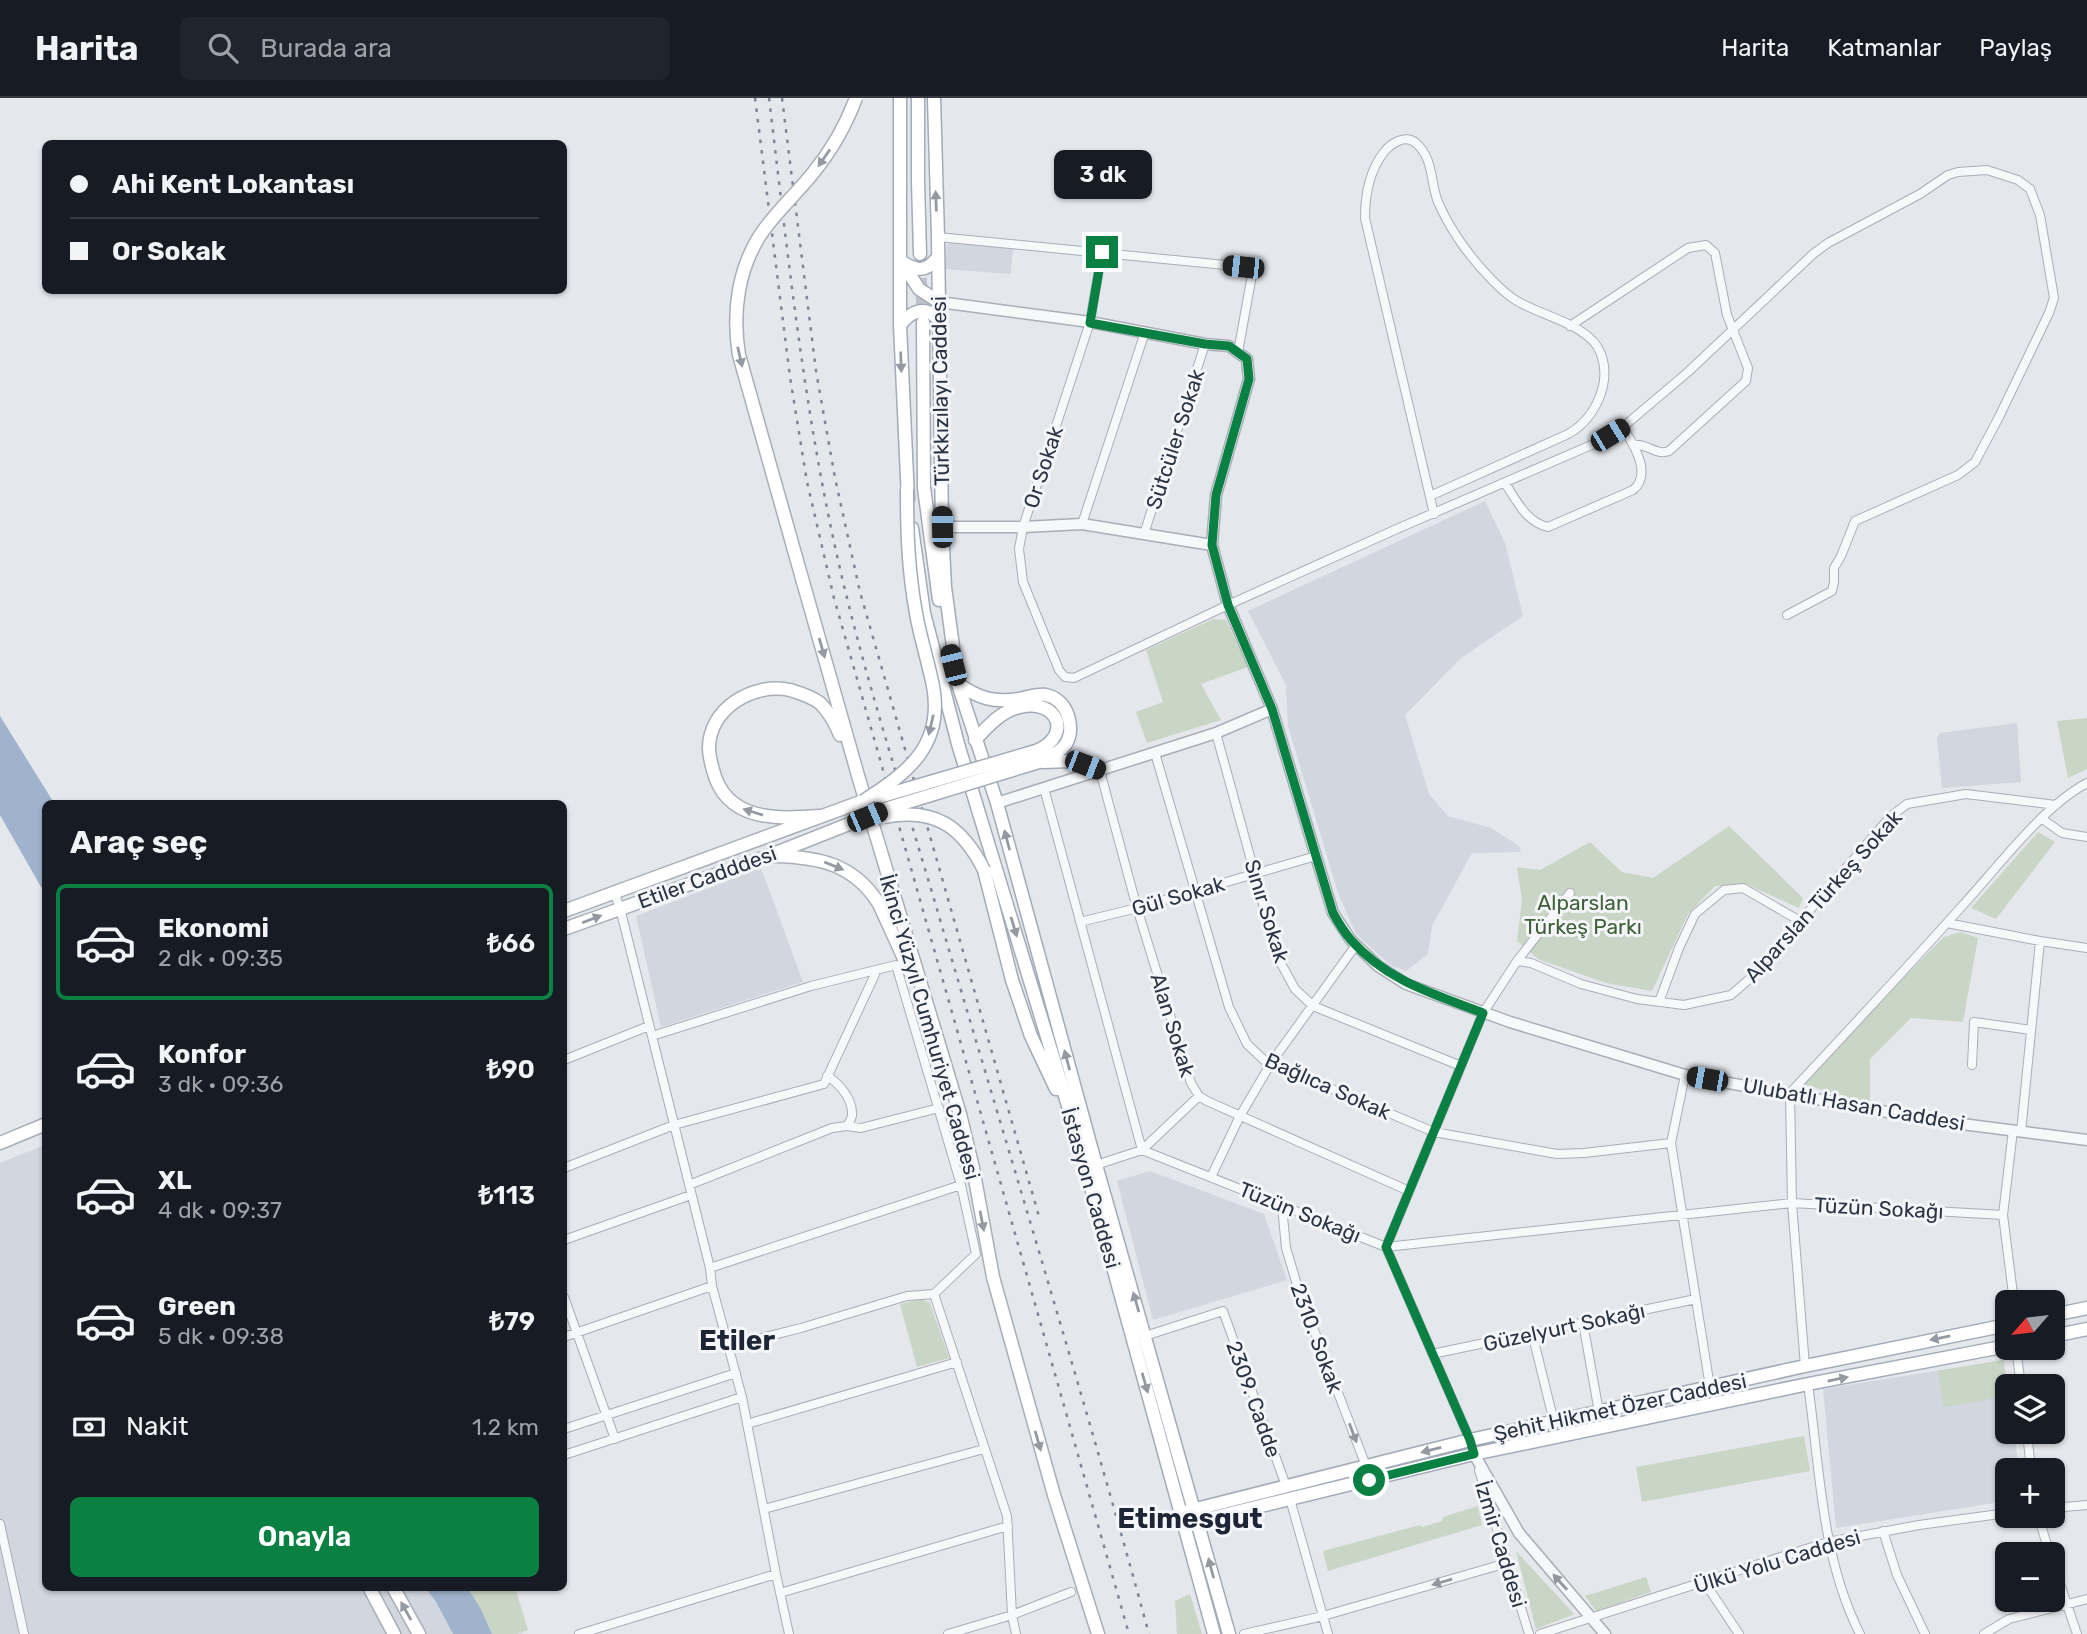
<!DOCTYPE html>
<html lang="tr">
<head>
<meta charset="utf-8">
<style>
  body { margin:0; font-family:Rubik,sans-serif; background:#20242c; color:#f1f3f6; height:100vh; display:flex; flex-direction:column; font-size:26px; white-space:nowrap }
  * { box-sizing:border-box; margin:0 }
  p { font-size:23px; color:#9ea1a6 }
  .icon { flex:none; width:38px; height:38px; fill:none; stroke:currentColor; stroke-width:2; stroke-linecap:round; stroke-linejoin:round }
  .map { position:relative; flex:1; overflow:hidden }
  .side { position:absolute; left:42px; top:702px; width:525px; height:791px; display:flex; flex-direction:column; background:#171b24; border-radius:10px; box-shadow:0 2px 5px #0004 }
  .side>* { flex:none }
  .hud { position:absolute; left:42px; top:42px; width:525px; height:154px; border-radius:10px; box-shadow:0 2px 5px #0004; display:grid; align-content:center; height:154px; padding:0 28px; background:#171b24 }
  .needle { width:46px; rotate:242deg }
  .controls { position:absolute; left:1995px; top:1192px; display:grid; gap:14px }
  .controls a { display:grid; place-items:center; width:70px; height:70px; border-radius:10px; background:#171b24; box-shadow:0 2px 5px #0004; font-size:35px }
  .end { position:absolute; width:32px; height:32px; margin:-16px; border:9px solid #0b8043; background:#fff; box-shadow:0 0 0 4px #fff }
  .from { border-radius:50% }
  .bubble { position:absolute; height:49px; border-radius:10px; background:#171b24; box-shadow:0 2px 5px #0004; font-size:23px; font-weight:600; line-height:49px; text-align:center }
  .car { position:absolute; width:21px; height:42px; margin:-21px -10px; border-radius:9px; box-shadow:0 0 5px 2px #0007; background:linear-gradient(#222 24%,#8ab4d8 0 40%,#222 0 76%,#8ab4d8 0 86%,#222 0) }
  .hud b { display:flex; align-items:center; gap:24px; height:66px; font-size:26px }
  .hud b+b { border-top:2px solid #363941 }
  .hud i { width:18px; height:18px; background:#f1f3f6 }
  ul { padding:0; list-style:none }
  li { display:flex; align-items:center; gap:21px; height:116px; margin:0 14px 10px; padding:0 14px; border:4px solid transparent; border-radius:10px }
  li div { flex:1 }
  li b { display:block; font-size:26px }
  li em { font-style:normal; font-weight:600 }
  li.selected { border-color:#0b8043 }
  li>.icon { width:63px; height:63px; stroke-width:1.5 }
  h2 { padding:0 28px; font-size:32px; line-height:84px }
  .pay { display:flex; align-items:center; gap:18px; height:77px; padding:0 28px; font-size:26px }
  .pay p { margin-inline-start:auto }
  .button { display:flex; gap:14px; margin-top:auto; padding:14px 28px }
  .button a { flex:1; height:80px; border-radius:10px; background:#0b8043; color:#fff; font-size:28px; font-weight:600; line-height:80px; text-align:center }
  header { display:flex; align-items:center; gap:42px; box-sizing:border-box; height:98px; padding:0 35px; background:#171b24; border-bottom:2px solid #363941 }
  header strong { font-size:33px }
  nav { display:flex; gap:38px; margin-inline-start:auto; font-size:24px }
  .search { width:490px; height:63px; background:#20242c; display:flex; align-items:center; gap:18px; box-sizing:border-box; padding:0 24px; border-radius:10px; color:#9ea1a6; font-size:26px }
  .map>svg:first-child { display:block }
</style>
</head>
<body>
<header>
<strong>Harita</strong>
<div class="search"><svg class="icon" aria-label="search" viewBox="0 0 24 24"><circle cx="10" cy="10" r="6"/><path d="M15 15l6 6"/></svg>Burada ara</div>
<nav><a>Harita</a><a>Katmanlar</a><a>Paylaş</a></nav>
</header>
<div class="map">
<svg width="2087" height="1536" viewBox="0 0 2087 1536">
  <rect width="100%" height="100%" fill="#e4e7ec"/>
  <path fill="#d2d6de" d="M951,144L1013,149L1011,176L945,171L947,147Z
    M1485,403L1505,445L1523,518L1461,560L1405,617L1429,696L1448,718L1491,730L1519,748L1521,754L1472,755L1432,828L1428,856L1406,873L1390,867L1356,836L1338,795L1288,628L1286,587L1248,513Z
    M2017,625L2021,684L1942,690L1937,641L1940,635Z
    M761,770L803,884L661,929L636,818Z
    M45,1047L46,1489H425L436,1504L453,1536H0V1065Z
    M1150,1073L1264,1116L1287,1182L1153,1222L1117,1083Z
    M2004,1262L2007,1288V1334H2014L2019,1372H2007V1403L1836,1430L1823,1291Z"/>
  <path fill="#c9d6c5" d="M1213,521L1226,522L1248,569L1201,586L1221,622L1147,645L1136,614L1163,604L1146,552Z
    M2087,620V671L2068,680L2057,623Z
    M1729,728L1803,800L1799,810L1746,786L1715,788L1688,816L1652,893L1606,885L1538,861L1517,843L1522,802L1517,769L1540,772L1590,744L1622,774L1653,780Z
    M2038,734L2055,744L1996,821L1971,810Z
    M1960,834L1978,840L1963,924L1911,920L1870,961V1006L1799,985L1944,839Z
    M921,1201L930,1205L949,1260L917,1269L900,1206Z
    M2003,1262L2007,1298L1944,1309L1938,1273Z
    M1804,1338L1810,1373L1642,1404L1636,1369Z
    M1478,1408L1482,1427L1328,1473L1323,1453L1420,1427L1422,1429L1442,1423L1443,1419Z
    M1516,1453L1574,1516H1575L1536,1531Z
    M1646,1479L1651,1494L1596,1513L1585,1498Z
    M467,1489H515L528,1532L518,1536H492L481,1511Z
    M1190,1496L1202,1536H1177L1175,1503Z"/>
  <path fill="#9fb4cc" d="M0,618L54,705H46L45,796L0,717Z
    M425,1489H467L481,1511L492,1536H453L436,1504Z"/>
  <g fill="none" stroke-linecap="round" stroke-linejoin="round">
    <path stroke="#bfc3cb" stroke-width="12" stroke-dasharray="12 6" stroke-linecap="butt" d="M920,162L923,224"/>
    <defs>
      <path id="minor" d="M938,139L1246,169L1250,172L1252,177L1238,254
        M1102,154L1090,224L1023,429L1019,451L1023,484L1059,572L1065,579L1074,580L1228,507L1399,430L1596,345L1623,329L1688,274L1813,156L1828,145L1920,96L1948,77L1958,74L1987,72L2018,82L2030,91L2040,117L2054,200L2049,215L1999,319L1975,364L1958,377L1855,423L1841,458L1834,470V484L1832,493L1787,517
        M1570,228L1688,150L1706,147L1715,155L1727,217L1748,270L1746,283L1669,353C1655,358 1648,345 1633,347
        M1505,385C1516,402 1527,425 1548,429L1633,392C1653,376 1633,346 1623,329
        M1430,398L1566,337C1594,323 1612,286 1601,256C1591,227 1542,218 1517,203C1508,198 1500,190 1493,183C1471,161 1450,132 1438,104C1430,84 1434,61 1416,45C1406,36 1391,45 1384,54C1370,72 1365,97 1365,120L1434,416
        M1082,426L1145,234
        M1144,436L1205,246
        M1216,635L1278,860L1295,891L1313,908L1461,968
        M1155,655L1229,909L1247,946L1265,963L1434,1034L1557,1056L1584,1055L1671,1045
        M1100,673L1137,810L1191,985L1199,998L1207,1003L1409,1093
        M1044,690L1142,1052L1386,1149L1792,1105L2003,1117
        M2041,720L2062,735L2087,739
        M614,794L620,810L710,1170L712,1188L742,1299L776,1476L789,1536
        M1080,824L1137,810L1316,758
        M1947,825L2040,843L2087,850
        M1517,863L1531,865L1581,886L1637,901L1684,907L1731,897L1754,877L1890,719L1907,706L1966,696L2056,707
        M1659,904L1679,850L1695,816L1724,792L1743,790L1800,823
        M652,938L811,888L896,867L961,1087L976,1156L934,1196L1007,1418L1012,1517L1016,1536
        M564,962L649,928
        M1972,967L1974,924L2031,932
        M1685,977L1671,1045L1710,1289
        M827,978C839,985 853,1001 852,1017C852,1021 849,1024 847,1028
        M2013,1032L2003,1117L2014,1204
        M2021,1034L2040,843
        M1096,1067L1142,1052L1199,998
        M564,1070L674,1027L824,986L877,872
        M1211,1079L1240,1018L1271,965L1356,847
        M689,1087L832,1030L847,1028L861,1030L939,1010
        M1282,1108L1286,1150L1298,1190L1366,1368
        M564,1142L691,1097
        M710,1170L961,1087
        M564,1199L615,1341
        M1583,1225L1599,1314
        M1532,1235L1554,1324
        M1145,1238L1223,1213L1286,1388
        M564,1239L712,1188
        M729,1248L801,1230L907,1198L934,1196
        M2016,1250L2021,1288
        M1432,1256L1696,1201
        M1805,1268L1792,1105L1790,995C1848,933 1906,871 1963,807C1998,769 2042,709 2087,685
        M1808,1286C1820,1371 1821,1459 1860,1536
        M747,1326L957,1264
        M564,1331L736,1275
        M2027,1334L2031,1372
        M1470,1342L1386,1149L1483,915L1517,863L1570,795
        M564,1357L742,1299
        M1479,1372L1529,1536
        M1290,1401L1328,1536
        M2053,1410L2087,1407
        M764,1411L984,1351
        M2038,1418L2050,1456
        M0,1426L24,1536
        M1883,1433L1897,1477L1925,1536
        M2053,1465L2077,1536
        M1705,1485L1739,1536
        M780,1495L1008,1428
        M579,1536L776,1476
        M948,1536L1012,1517L1071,1494
        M1244,1536L1323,1518L1507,1465
        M1540,1536L1828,1444L1919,1427L2007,1415
        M1984,1536L2009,1521L2087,1501"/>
      <path id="tertiary" d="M939,204L1090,224L1205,246L1229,248L1247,261L1249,281L1216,397L1212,447L1228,507L1272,611L1333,815L1350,841L1356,847L1378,868L1406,886L1510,924L1685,977L1931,1022L2087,1042
        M942,429H1023L1082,426L1212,447
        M997,705L1216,635L1272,611
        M1474,1356L1519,1435L1605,1536"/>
      <path id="secondary" d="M803,484L859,681L960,1016L973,1070L993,1179L1054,1397L1098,1536
        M820,718C777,721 726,724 713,672C711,665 709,658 709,650C709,610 754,584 790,592C800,595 812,599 820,605C828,613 836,627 840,637
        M775,758C819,759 854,766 879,806L910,874
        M564,813L863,703
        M564,831L768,758L849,726
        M0,1045L46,1026
        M369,1489L394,1536
        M393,1489L419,1536"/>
      <path id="primary" d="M900,0V227L908,401
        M918,0V83L920,156
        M934,0L938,139L942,429L945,489L958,586L997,705L1096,1067L1229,1536
        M901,163L919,191L939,204
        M901,163C915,173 926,175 937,160
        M923,224L924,390L939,502
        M900,227C911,213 925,207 938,221
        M912,430L924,515L958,646L1075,1031L1214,1536
        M957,584L958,586C979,600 993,605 1019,601C1028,599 1038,596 1046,597C1067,601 1076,629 1066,646C1060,655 1048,659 1039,664
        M975,642C988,628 1001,613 1020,609C1057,600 1074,637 1036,653
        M1043,664L1070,663L1100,673
        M984,772L1012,882L1031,938L1056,991
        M2053,1217L2087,1210
        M2053,1238L2087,1231
        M1188,1413L1470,1342L1805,1268L2007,1227
        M1191,1425L1474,1356L1808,1286L2007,1248"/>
    </defs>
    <use href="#minor" stroke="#a9aeb7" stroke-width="10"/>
    <use href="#tertiary" stroke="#a9aeb7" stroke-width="13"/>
    <use href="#secondary" stroke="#a9aeb7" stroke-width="15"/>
    <use href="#primary" stroke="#a3abb8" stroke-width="15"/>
    <use href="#minor" stroke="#f7f8fa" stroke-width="8"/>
    <use href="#tertiary" stroke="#f7f8fa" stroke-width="10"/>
    <use href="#secondary" stroke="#fff" stroke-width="12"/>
    <use href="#primary" stroke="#fff" stroke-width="12"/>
    <path stroke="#7d8696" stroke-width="2.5" stroke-dasharray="3.5 7" stroke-linecap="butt" d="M755,0L790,279L807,384L834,500L1129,1536
      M769,0C789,166 806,333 846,496C873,606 909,715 941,825C1011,1062 1084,1298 1149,1536
      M782,0L816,273L835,380L860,494L1040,1122"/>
    <defs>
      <path id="secondary-bridge" d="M803,484L739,257C732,214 738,169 763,133C778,112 797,95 813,75C831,53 846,27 856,0"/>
      <path id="primary-bridge" d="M879,699L1036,653
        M863,703C908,675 944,647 933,588C928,563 920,539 916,515C908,471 907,434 907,391
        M884,719C934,709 962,728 984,772
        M849,726L885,711L1039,664"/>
    </defs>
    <use href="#secondary-bridge" stroke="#a9aeb7" stroke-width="15" stroke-linecap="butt"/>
    <use href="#primary-bridge" stroke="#a3abb8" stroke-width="15" stroke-linecap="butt"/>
    <use href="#secondary-bridge" stroke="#fff" stroke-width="12"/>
    <use href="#primary-bridge" stroke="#fff" stroke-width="12"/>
  </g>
  <defs><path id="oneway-solid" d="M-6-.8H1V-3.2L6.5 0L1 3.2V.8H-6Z" transform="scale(1.75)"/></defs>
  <g fill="#959aa2">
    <use href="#oneway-solid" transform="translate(824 60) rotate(125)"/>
    <use href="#oneway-solid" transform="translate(936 103) rotate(-92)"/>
    <use href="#oneway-solid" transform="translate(740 259) rotate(77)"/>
    <use href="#oneway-solid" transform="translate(901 264) rotate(88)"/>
    <use href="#oneway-solid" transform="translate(822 550) rotate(74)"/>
    <use href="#oneway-solid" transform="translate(931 627) rotate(103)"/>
    <use href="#oneway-solid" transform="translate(753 714) rotate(-163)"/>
    <use href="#oneway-solid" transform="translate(1007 742) rotate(-105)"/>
    <use href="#oneway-solid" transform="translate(834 768) rotate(22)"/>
    <use href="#oneway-solid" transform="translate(592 821) rotate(-21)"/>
    <use href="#oneway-solid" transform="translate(1014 829) rotate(73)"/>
    <use href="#oneway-solid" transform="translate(1067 962) rotate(-105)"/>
    <use href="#oneway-solid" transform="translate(982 1123) rotate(79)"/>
    <use href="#oneway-solid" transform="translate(1136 1204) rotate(-106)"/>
    <use href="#oneway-solid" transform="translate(1940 1240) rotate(168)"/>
    <use href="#oneway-solid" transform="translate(1838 1281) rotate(-11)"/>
    <use href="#oneway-solid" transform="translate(1145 1285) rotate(74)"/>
    <use href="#oneway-solid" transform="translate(1038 1343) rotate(74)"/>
    <use href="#oneway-solid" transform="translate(1431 1352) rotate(166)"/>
    <use href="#oneway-solid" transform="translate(1211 1470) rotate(-105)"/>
    <use href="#oneway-solid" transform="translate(406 1513) rotate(-119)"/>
  </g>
  <g fill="#9196a0">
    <use href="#oneway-solid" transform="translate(1353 1335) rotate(69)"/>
    <use href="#oneway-solid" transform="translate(1442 1484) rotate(164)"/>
    <use href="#oneway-solid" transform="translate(1560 1484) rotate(-132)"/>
  </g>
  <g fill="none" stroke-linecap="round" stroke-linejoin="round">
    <path stroke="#0b8043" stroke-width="9" d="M1102,154L1090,225L1205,246L1229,248L1247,261L1249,281L1216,397L1212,447L1228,507L1272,611L1333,815C1338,824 1344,834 1351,842C1387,883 1434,896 1483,915L1386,1149L1470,1342L1474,1356L1369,1382"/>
  </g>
  <g text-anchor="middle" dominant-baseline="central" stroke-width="6" stroke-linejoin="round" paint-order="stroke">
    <g font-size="21" fill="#2b3445" stroke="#f4f6f9">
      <text transform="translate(940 293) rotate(-91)">Türkkızılayı Caddesi</text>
      <text transform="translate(1175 341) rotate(-72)">Sütcüler Sokak</text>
      <text transform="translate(1043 369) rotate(-72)">Or Sokak</text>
      <text transform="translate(707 779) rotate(-20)">Etiler Cadddesi</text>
      <text transform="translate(1178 798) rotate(-16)">Gül Sokak</text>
      <text transform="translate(1823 798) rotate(-48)">Alparslan Türkeş Sokak</text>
      <text transform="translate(1267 813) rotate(73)">Sınır Sokak</text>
      <text transform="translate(1173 927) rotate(73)">Alan Sokak</text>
      <text transform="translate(930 929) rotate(74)">İkinci Yüzyıl Cumhuriyet Caddesi</text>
      <text transform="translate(1328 988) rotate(24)">Bağlıca Sokak</text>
      <text transform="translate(1854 1006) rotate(10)">Ulubatlı Hasan Caddesi</text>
      <text transform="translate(1091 1090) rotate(74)">İstasyon Caddesi</text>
      <text transform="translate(1879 1110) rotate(3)">Tüzün Sokağı</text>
      <text transform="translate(1300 1114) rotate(22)">Tüzün Sokağı</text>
      <text transform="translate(1564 1229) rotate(-12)">Güzelyurt Sokağı</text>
      <text transform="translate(1317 1240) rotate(70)">2310. Sokak</text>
      <text transform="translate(1254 1301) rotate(70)">2309. Cadde</text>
      <text transform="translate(1620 1309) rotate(-12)">Şehit Hikmet Özer Caddesi</text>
      <text transform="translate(1501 1446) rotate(73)">İzmir Caddesi</text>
      <text transform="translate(1777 1463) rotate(-17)">Ülkü Yolu Caddesi</text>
    </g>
    <g font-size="21" fill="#3f6138" stroke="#f4f6f9">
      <text x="1583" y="804">Alparslan<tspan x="1583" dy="24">Türkeş Parkı</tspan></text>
    </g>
    <g font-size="28" font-weight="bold" fill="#1d2536" stroke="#f4f6f9">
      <text x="737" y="1242">Etiler</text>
      <text x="1190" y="1420">Etimesgut</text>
    </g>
  </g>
</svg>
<div class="controls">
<a><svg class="needle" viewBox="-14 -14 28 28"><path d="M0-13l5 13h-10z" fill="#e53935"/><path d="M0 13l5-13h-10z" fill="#9ea1a6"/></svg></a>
<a><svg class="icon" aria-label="layers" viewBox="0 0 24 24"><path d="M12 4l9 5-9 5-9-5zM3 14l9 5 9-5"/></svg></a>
<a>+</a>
<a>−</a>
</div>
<i class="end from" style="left:1369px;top:1382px"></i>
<i class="end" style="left:1102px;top:154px"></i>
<div class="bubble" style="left:1054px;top:52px;width:98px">3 dk</div>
<i class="car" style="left:1243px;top:169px;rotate:276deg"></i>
<i class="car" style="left:1610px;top:337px;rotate:59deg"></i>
<i class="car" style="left:942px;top:429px;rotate:359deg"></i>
<i class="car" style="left:953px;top:567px;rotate:346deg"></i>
<i class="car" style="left:1085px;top:667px;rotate:111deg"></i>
<i class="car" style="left:867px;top:719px;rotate:67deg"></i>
<i class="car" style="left:1707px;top:981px;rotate:280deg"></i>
<div class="hud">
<b><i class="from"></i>Ahi Kent Lokantası</b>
<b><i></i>Or Sokak</b>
</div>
<section class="side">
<h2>Araç seç</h2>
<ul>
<li class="selected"><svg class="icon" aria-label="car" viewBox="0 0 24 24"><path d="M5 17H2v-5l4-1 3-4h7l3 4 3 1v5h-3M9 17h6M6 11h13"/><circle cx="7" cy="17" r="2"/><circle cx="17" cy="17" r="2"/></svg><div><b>Ekonomi</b><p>2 dk · 09:35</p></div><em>₺66</em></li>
<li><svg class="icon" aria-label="car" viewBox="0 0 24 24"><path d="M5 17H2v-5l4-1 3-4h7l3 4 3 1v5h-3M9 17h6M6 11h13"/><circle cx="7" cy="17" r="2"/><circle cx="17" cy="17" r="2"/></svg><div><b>Konfor</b><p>3 dk · 09:36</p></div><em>₺90</em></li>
<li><svg class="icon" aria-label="car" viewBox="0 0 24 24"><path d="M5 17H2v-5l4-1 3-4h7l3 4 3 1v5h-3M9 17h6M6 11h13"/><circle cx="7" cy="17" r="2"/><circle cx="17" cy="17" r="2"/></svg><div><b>XL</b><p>4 dk · 09:37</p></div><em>₺113</em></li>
<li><svg class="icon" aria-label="car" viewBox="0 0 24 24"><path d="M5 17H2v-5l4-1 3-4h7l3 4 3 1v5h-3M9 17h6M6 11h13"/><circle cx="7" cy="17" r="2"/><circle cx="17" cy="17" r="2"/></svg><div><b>Green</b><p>5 dk · 09:38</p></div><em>₺79</em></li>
</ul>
<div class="pay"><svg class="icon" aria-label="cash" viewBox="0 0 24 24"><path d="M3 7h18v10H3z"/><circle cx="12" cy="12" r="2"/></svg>Nakit<p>1.2 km</p></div>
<div class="button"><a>Onayla</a></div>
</section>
</div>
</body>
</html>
